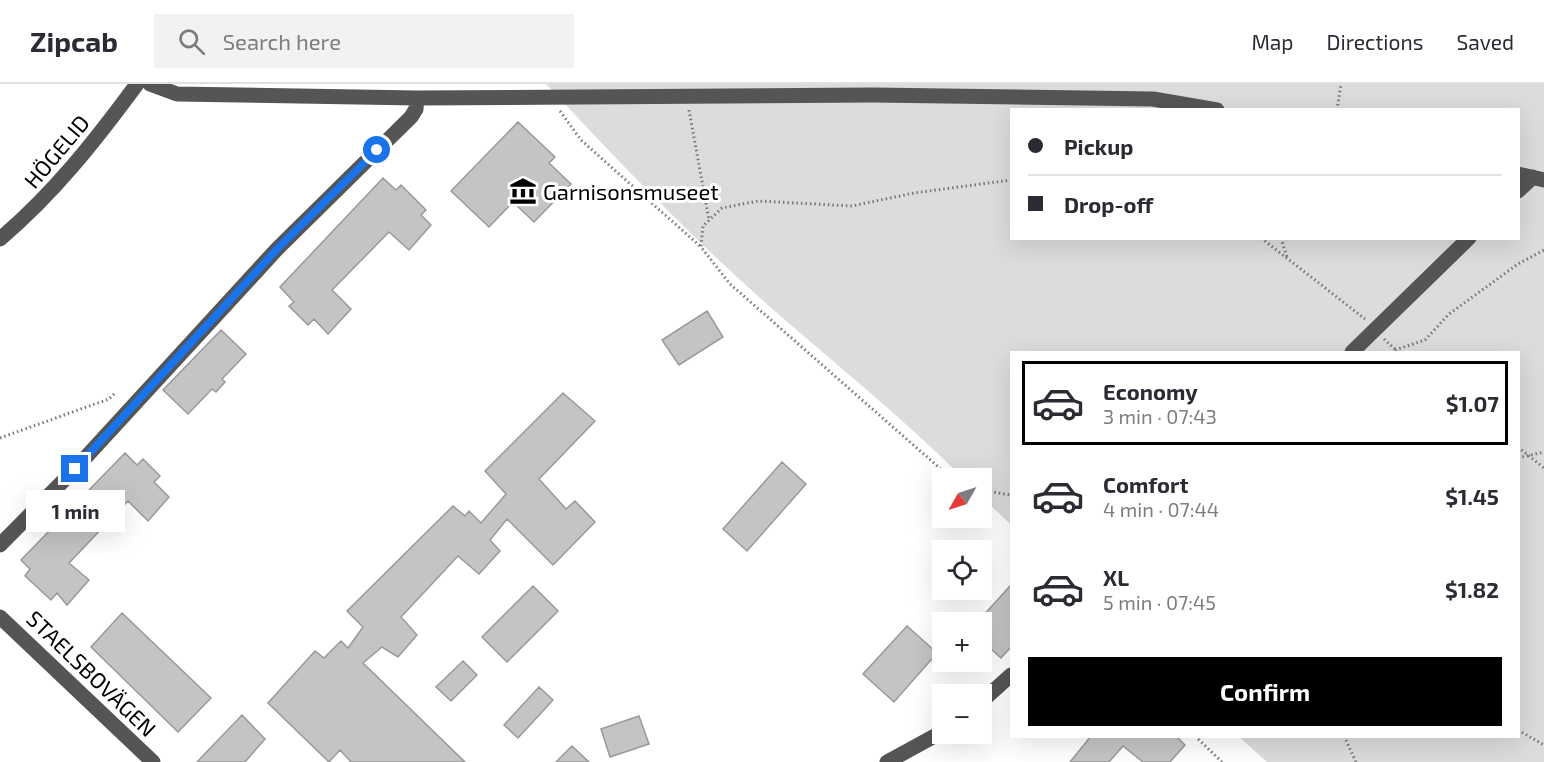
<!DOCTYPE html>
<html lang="en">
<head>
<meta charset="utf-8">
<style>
  body { margin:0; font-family:"Exo 2",sans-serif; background:#f2f2f3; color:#2b2b33; height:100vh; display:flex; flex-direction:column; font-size:22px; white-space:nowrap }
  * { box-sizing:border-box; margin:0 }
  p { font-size:20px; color:#7c7c81 }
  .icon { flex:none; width:33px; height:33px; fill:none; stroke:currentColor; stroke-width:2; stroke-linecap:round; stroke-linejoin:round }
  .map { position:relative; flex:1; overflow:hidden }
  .drawer { position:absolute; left:1010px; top:267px; width:510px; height:387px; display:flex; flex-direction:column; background:#fff; border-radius:0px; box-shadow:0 6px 24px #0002 }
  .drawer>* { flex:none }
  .guide { position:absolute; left:1010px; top:24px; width:510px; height:132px; border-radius:0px; box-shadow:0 6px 24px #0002; display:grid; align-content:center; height:132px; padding:0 18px; background:#fff }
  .needle { width:39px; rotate:231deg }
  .fabs { position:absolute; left:932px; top:384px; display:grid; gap:12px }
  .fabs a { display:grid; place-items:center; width:60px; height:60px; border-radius:0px; background:#fff; box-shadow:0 6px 24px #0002; font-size:30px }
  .end { position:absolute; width:27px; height:27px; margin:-14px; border:8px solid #1a73e8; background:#fff; box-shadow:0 0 0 3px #fff }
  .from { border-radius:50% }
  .bubble { position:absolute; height:42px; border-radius:0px; background:#fff; box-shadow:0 6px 24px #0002; font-size:20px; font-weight:700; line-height:42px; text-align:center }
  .guide b { display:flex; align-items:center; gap:21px; height:57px; font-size:22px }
  .guide b+b { border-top:2px solid #e1e1e2 }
  .guide i { width:15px; height:15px; background:#2b2b33 }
  ul { padding:10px 0 0; list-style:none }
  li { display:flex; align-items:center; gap:18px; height:84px; margin:0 12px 9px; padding:0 6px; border:3px solid transparent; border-radius:0px }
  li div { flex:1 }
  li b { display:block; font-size:22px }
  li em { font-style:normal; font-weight:700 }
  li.on { border-color:#000 }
  li>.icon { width:54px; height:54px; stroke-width:1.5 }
  .primary-button { display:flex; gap:12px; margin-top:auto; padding:12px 18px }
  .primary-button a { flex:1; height:69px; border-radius:0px; background:#000; color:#fff; font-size:24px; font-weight:700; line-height:69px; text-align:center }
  header { display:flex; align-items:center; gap:36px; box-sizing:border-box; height:84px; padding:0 30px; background:#fff; border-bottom:2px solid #e1e1e2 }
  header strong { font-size:28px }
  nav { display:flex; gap:33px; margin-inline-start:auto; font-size:21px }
  .search { width:420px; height:54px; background:#f2f2f3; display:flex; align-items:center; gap:15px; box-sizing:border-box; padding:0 21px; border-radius:0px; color:#7c7c81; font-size:22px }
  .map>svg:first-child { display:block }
</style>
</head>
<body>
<header>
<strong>Zipcab</strong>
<div class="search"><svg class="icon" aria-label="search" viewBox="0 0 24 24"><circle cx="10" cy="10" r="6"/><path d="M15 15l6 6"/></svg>Search here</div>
<nav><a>Map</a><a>Directions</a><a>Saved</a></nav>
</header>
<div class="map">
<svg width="1544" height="678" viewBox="0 0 1544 678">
  <rect width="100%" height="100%" fill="#fff"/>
  <path fill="#dcdcdc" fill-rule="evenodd" d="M546,0H1544V678H1267L1239,653L1518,652V268H1011V441L981,412V394H963C902,333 834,279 769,222C690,152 618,77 546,0ZM1011,26H1518V154H1011Z"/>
  <path fill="#c4c4c4" stroke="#999" stroke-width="1.5" d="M518,38L555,73L549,79L571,100L534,138L513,118L489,143L451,107Z
    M383,94L396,106L401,101L426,126L421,131L431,141L409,166L389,148L332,206L351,225L328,250L314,235L308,241L289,222L294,218L280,203Z
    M707,227L723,253L679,281L662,256Z
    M221,246L246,270L222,295L225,298L216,308L212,305L188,330L163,306Z
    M563,309L595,337L539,395L566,425L575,417L595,438L553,481L507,435L490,456L500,467L479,490L458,472L401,533L417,551L398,573L382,563L363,579L465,678H351L340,666L329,678L268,619L315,567L324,574L341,557L348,564L363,543L347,527L453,422L465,432L469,427L481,439L506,410L485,387Z
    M125,369L137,381L143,375L160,392L154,398L169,413L148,437L128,417L69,479L89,496L67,521L57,509L51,516L25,492L30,485L21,476Z
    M782,378L806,400L747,467L723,445Z
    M1011,501V563L1001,574L981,556V534Z
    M533,502L558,527L507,578L482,553Z
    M122,529L211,614L178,648L91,563Z
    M907,542L937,569L894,618L863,590Z
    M463,577L477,591L451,617L436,603Z
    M539,603L553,616L518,654L504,641Z
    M242,631L265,655L245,678H197Z
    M639,632L649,660L610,673L601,645Z
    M1091,652H1176L1185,661L1170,678H1143L1123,662L1109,678H1070Z
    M572,662L589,678H556Z"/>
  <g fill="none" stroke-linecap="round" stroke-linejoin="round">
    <path stroke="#777" stroke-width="3" stroke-dasharray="1.5 3" stroke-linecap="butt" d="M689,26L709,136
      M1337,26L1341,0
      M560,27L581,56L701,163
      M1261,154L1365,235
      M1281,154L1287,173
      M1384,255L1398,268
      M1395,266L1425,256L1449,230L1518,180L1544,166
      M0,354L109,315L116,308
      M1518,363L1544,384
      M1518,374L1544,368
      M951,394L730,200L701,163L703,142L722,124L758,117L852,122L914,109L1011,96
      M981,406L1011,411
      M1518,646L1544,661
      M1195,652L1222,678
      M1344,652L1356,678"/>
    <path stroke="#555" stroke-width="15" d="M150,0L177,10L417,14L873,11L1153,15L1217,26
      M1518,90L1544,96
      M1518,107L1533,93
      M0,155C54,109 95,57 137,0
      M1352,268L1469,154
      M0,461L75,385L277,165L411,33L416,25L417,14
      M0,533L153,678
      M981,618L1011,591
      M887,678L942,648"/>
  </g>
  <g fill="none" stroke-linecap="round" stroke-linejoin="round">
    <path stroke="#1a73e8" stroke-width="8" d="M75,385L277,165L377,66"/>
  </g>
  <defs>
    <symbol id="museum-bare" viewBox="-9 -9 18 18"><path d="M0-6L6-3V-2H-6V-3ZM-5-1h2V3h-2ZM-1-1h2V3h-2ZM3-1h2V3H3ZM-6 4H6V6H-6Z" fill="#000" stroke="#fff" stroke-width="2.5" paint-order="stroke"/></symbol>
  </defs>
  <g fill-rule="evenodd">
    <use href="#museum-bare" x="504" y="88" width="38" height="38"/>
  </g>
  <g text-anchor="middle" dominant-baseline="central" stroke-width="6" stroke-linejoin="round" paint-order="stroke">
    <g font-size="22" fill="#000" stroke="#fff">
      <text transform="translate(56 67) rotate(-50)">HÖGELID</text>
      <text transform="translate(92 589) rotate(44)">STAELSBOVÄGEN</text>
    </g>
    <g font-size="22" fill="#000" stroke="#fff" text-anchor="start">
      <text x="543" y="107">Garnisonsmuseet</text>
    </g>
  </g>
</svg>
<div class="fabs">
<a><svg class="needle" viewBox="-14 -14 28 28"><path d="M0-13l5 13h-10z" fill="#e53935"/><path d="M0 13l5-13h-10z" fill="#7c7c81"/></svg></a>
<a><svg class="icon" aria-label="locate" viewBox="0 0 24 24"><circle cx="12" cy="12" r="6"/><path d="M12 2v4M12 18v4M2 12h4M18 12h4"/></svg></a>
<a>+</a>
<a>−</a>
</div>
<i class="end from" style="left:377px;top:66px"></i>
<i class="end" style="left:75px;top:385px"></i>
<div class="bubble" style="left:26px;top:406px;width:99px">1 min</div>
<div class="guide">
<b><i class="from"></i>Pickup</b>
<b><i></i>Drop-off</b>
</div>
<section class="drawer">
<ul>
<li class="on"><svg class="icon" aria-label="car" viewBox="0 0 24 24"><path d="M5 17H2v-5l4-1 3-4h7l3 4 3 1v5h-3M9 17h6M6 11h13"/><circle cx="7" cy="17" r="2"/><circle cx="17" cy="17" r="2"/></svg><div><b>Economy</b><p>3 min · 07:43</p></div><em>$1.07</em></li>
<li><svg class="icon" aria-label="car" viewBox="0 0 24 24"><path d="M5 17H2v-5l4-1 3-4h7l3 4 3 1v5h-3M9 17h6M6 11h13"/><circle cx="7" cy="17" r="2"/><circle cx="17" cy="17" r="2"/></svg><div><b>Comfort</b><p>4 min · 07:44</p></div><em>$1.45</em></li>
<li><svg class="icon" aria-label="car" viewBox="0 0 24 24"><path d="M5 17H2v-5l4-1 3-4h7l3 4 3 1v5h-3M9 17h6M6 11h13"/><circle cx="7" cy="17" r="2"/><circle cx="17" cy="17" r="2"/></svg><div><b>XL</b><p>5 min · 07:45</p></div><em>$1.82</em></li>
</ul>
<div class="primary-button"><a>Confirm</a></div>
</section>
</div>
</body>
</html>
